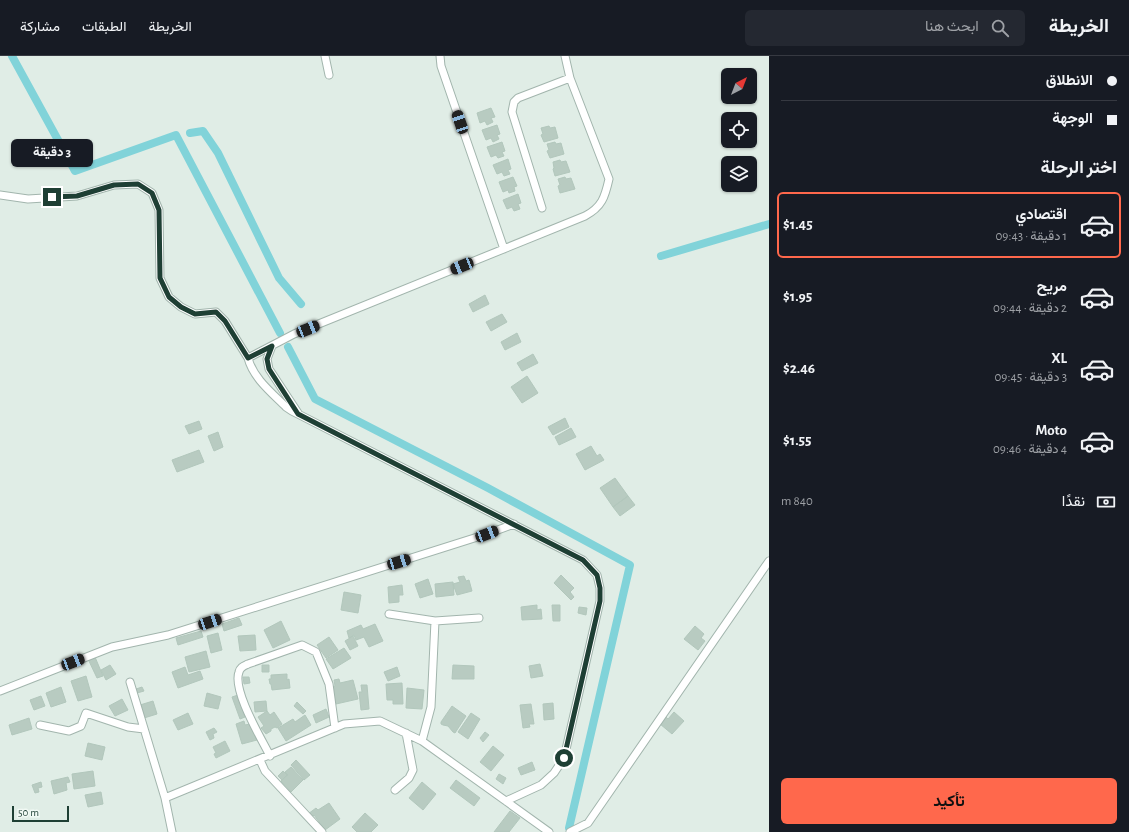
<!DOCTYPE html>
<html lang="ar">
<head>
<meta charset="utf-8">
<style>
  body { margin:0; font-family:"Alegreya Sans",Vazirmatn,sans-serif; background:#242831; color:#f1f3f6; direction:rtl; height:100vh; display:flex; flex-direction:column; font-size:15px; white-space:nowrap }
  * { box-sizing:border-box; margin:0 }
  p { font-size:13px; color:#9ea1a6 }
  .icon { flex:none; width:22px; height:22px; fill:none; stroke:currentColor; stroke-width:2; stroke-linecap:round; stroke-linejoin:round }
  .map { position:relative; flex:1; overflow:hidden; direction:ltr }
  .details { display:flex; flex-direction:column; background:#171b24; width:360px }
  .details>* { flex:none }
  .guide { display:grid; align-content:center; height:88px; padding:0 12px; background:#171b24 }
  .needle { width:26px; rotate:42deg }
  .controls { position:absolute; left:721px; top:12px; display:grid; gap:8px }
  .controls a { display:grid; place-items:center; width:36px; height:36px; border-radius:6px; background:#171b24; box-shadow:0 1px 3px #0004; font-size:20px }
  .scale { position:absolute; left:12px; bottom:10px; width:57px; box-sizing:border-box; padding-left:4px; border:2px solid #1e3f34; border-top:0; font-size:11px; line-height:14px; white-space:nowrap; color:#1e3f34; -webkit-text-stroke:3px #f1f9f4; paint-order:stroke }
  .end { position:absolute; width:18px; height:18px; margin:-9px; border:5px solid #1e3f34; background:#fff; box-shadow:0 0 0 2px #fff }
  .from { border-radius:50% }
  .bubble { position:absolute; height:28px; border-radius:6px; background:#171b24; box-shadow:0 1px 3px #0004; font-size:13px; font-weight:700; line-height:28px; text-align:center; direction:rtl }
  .car { position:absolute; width:12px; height:24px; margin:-12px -6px; border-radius:5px; box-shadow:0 0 3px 1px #0007; background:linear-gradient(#222 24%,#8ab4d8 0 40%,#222 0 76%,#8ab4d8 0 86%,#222 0) }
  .guide b { display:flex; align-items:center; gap:14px; height:38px; font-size:15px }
  .guide b+b { border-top:1px solid #363941 }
  .guide i { width:10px; height:10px; background:#f1f3f6 }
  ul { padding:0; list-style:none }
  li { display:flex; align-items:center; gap:12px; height:66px; margin:0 8px 6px; padding:0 4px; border:2px solid transparent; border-radius:6px }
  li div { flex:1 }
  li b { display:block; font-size:15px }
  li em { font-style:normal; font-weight:700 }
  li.active { border-color:#ff684c }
  li>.icon { width:36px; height:36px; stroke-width:1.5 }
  h2 { padding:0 12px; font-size:18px; line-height:48px }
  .pay { display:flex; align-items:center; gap:10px; height:44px; padding:0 12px; font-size:15px }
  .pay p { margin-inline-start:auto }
  .cta { display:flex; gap:8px; margin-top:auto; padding:8px 12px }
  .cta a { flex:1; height:46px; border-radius:6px; background:#ff684c; color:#111; font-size:16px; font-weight:700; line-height:46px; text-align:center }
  header { display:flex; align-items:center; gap:24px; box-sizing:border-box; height:56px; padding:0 20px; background:#171b24; border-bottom:1px solid #363941 }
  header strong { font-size:19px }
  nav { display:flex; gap:22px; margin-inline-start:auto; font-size:14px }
  .search { width:280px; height:36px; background:#242831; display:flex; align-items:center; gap:10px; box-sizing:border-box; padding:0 14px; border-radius:6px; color:#9ea1a6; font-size:15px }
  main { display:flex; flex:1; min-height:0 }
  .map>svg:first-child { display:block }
</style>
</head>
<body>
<header>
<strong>الخريطة</strong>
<div class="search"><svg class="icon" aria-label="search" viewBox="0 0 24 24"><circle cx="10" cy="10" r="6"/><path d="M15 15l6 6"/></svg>ابحث هنا</div>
<nav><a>الخريطة</a><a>الطبقات</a><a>مشاركة</a></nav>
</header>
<main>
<section class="details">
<div class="guide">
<b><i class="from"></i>الانطلاق</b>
<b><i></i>الوجهة</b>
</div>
<h2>اختر الرحلة</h2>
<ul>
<li class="active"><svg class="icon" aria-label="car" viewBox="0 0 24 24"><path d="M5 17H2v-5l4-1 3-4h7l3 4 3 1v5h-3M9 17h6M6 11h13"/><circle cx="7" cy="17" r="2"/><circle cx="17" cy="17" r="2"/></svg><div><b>اقتصادي</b><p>1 دقيقة · 09:43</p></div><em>$1.45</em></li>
<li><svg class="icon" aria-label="car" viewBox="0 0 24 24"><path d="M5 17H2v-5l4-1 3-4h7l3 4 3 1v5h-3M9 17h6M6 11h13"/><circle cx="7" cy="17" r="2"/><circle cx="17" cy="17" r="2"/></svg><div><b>مريح</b><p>2 دقيقة · 09:44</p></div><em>$1.95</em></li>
<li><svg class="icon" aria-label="car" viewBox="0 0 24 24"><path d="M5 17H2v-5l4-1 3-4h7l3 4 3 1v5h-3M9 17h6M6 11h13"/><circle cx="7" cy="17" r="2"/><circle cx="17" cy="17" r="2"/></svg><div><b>XL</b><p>3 دقيقة · 09:45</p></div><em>$2.46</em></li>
<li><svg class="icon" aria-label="car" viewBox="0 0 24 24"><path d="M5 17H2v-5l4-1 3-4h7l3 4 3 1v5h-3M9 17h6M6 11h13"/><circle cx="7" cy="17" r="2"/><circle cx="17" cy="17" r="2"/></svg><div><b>Moto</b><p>4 دقيقة · 09:46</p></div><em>$1.55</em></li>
</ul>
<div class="pay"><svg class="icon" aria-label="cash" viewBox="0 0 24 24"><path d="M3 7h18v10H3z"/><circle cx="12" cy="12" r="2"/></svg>نقدًا<p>840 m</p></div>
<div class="cta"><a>تأكيد</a></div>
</section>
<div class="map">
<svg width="769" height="776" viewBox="0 0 769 776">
  <rect width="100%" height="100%" fill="#e0ede6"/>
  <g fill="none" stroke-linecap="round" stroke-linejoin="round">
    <path stroke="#81d3d9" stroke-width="8" d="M12,0L75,115L176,79L280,277
      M190,77L203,75L218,97L279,222L301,248
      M661,200L769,168
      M288,291L315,343L488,432L630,509L569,772L575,776"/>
  </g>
  <path fill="#b8cbc1" stroke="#b2c7bc" d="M491,52L495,61L491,62L493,66L487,69L485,65L480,67L477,57Z
    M497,69L500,78L497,79L499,83L493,86L491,82L486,84L482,74Z
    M549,70L550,72L555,71L558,82L544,86L541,79L543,78L541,72Z
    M502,86L505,95L502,96L504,100L498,102L496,99L491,101L487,91Z
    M555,86L556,88L561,87L564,98L550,102L547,95L549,94L547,88Z
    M508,103L511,113L508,114L510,118L504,120L502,116L497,118L493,109Z
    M560,104L561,106L566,105L570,116L555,120L553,113L554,112L553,106Z
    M513,121L517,130L514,131L515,135L509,137L508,134L503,136L499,126Z
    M565,121L566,123L571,122L575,133L560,137L558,130L560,129L558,123Z
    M518,138L521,147L518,148L520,153L514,155L512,151L507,153L503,144Z
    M485,239L489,248L473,256L469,248Z
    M502,258L507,266L491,275L486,266Z
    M517,277L521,286L505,294L501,286Z
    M533,298L538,307L522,315L517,307Z
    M527,320L538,337L522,347L511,331Z
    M565,362L569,371L553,379L548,371Z
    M199,365L202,373L189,378L185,370Z
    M571,372L576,381L559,389L555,381Z
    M218,376L223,391L214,395L208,380Z
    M591,390L597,400L600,398L604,404L585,414L576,398Z
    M199,394L204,406L177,416L172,404Z
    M615,422L628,440L613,451L600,432Z
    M628,440L635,449L620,460L613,451Z
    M561,519L574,532L570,536L574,541L571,544L554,527Z
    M464,520L466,525L469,524L472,535L457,539L453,528L460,526L458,521Z
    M428,523L433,538L420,542L415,528Z
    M453,526L454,539L436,541L435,528Z
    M402,529L403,539H399V546L389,547L388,531Z
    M344,536L361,539L358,557L341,554Z
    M537,549V554L541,553L542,563L522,564L521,551Z
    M552,549H560V565H553Z
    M579,551L587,552L586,559L578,557Z
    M239,562L242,569L224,575L222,568Z
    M281,565L290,584L273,592L264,574Z
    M375,568L383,585L369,591L364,581L356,584L354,579L349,582L347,575L361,569L363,573Z
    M695,570L704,578L701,582L705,585L698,594L684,583Z
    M201,575L203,581L178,589L176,582Z
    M218,577L222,594L211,597L207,580Z
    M255,579L256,594L240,595L238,580Z
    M353,580L358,590L350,594L345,585Z
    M329,581L338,594L326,602L317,589Z
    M344,592L351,602L333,613L326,603Z
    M206,595L210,611L189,616L185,601Z
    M95,601L103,620L97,622L88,603Z
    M540,608L543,620L531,622L529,610Z
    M110,609L116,618L106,624L101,614Z
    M262,609H269V616H262Z
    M453,609L474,610V623H452Z
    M185,611L188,619L200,615L203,623L178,632L172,616Z
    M397,611L400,620L388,625L384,616Z
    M287,618V624L289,623L290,632L272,634L271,628H270L269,623H271V619Z
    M86,620L92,641L78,645L71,625Z
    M243,621H249L250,627L244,628Z
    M339,623L340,627L353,624L358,643L336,648L332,631L335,630L334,624Z
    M402,627L403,648H393V644H387L386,628Z
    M361,629H367L369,653L361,654L359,636H362Z
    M61,631L66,646L51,651L46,637Z
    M142,631L144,635L137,637L136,633Z
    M407,632L424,634L422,653L406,652Z
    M207,637L221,641L218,653L204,650Z
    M238,639L245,661L240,663L232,641Z
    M41,640L45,650L34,654L30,644Z
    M122,643L128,654L115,660L109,650Z
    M153,645L157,658L144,662L140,649Z
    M266,645L267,655L255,656L254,646Z
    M297,646L306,655L303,658L294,650Z
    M553,647L554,663L544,664L543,648Z
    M531,648L534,668H529L530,671L523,672L520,649Z
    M452,650L466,660L455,677L453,676L448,670L443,669L441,668V666Z
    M326,653L329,661L316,667L313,659Z
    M267,655L270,659L274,656L282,668L277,672L275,671L271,673V675L266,678L261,672L264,670L258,661Z
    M674,656L684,665L672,678L660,668L666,661L668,663Z
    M188,657L193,668L178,674L173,664Z
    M471,657L480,663L468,683L458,676Z
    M305,659L311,669L286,685L278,672L293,663L295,666Z
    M29,662L32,673L12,679L9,669Z
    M244,665L245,669L250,668L257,684L242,688L236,668Z
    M214,672L217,676L213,678L214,682L210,684L206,676Z
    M485,676L489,679L483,686L480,682Z
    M225,685L230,695L216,702L214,698L216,697L213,691Z
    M88,687L105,691L102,704L85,700Z
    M493,690L504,699L491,715L480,706Z
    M296,704L310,719L304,724L291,709Z
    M532,706L535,714L521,719L518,712Z
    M291,711L303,724L291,736L281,725L288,719L285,716Z
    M93,715L95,730L74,733L72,718Z
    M283,715L287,719L282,724L278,720Z
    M499,718L506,722L503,728L496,723Z
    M68,721L70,726L66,727L67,734L54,738L51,725Z
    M456,724L480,742L474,750L450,732Z
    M41,726L42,731L38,732L39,736L35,737L32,729Z
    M422,726L436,738L423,754L409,742Z
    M101,736L103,748L88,751L85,739Z
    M329,747L340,763L325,774L314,759L311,762L308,758L316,752L318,754Z
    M510,755L520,762L509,776H494Z
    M365,757L378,769L371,776H357L352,771Z"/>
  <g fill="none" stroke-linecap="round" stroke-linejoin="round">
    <defs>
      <path id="street" d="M325,0L329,19
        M440,0L441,10L504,193
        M0,139L28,143L77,140L114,129L138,128L152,137L159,154L160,222L169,241L181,251L195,258L216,256L225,265L248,302C253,322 272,337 286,351L292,355L298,358L583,504L597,519L600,532V545L564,702L554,717L541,729L506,745
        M542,152L512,56L514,46L518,42L570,22
        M272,290L267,303L269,313L298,357
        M248,302L294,278L585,160C602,151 605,141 609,123L570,22L565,0
        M389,558L435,565L431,651L422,685
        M435,565L479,562
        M130,626L165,742
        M0,635L112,591L168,579L487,478L514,468
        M40,669L69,675L81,670L86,657L128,671L144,673
        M270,700C261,682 232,634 239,616C240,611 244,610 248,608L302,589L316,596L329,628L335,672
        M260,704L265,715L322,776
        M395,734L409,722L413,714L406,677
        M172,776L165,742L344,668L380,665L422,685L549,776
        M570,776L588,767L769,505"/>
    </defs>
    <use href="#street" stroke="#a2b5ad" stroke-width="9"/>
    <use href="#street" stroke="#fff" stroke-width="7"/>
  </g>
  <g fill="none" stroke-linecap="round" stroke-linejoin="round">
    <path stroke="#1e3f34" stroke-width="5" d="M52,141L77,140L114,129L138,128L152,137L159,154L160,222L169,241L181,251L195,258L216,256L225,265L248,302L272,290L267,303L269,313L298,358L583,504L597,519L600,532V545L564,702"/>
  </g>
</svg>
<div class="controls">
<a><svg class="needle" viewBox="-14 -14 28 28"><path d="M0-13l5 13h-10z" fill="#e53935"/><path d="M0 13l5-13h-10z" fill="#9ea1a6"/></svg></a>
<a><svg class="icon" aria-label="locate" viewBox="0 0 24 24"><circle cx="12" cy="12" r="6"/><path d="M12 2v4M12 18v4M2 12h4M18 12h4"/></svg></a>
<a><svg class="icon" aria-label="layers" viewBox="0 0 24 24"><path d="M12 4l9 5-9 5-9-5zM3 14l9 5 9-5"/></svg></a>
</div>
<div class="scale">50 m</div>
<i class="end from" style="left:564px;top:702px"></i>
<i class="end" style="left:52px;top:141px"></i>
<div class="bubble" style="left:11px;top:83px;width:82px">3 دقيقة</div>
<i class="car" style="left:460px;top:66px;rotate:341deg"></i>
<i class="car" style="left:462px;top:210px;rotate:248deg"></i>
<i class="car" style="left:308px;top:273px;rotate:68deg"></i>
<i class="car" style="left:487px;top:478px;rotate:69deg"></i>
<i class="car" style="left:399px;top:506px;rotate:73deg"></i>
<i class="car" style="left:210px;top:566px;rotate:72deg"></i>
<i class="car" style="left:73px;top:606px;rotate:69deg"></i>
</div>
</main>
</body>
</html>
